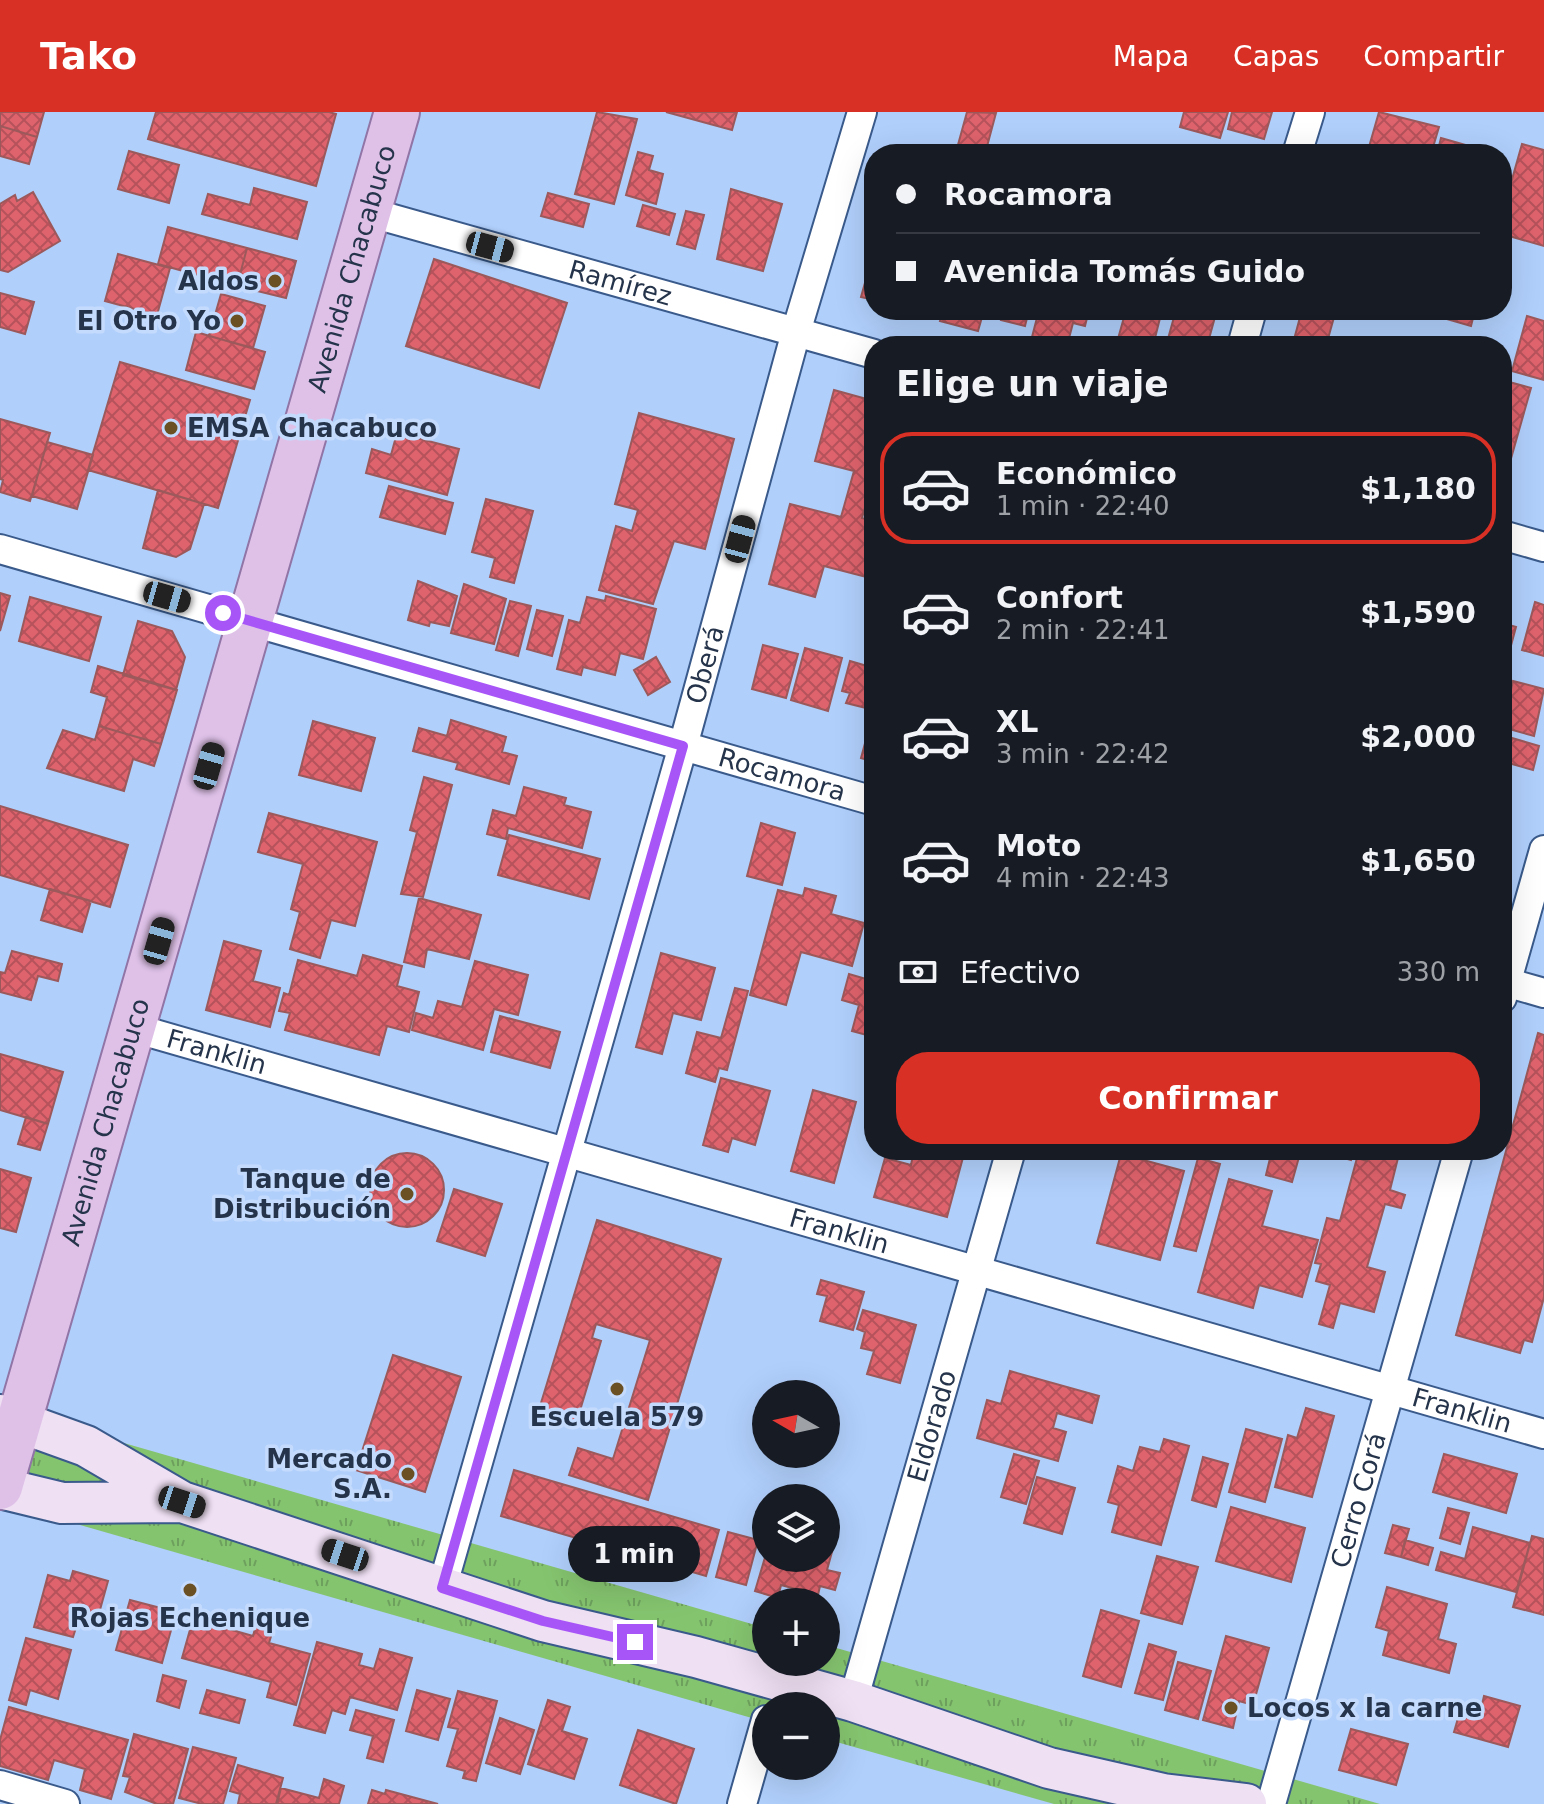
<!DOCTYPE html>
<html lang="es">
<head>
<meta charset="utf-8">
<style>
  body { margin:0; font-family:"DejaVu Sans",sans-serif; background:#20242c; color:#f1f3f6; height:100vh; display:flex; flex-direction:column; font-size:30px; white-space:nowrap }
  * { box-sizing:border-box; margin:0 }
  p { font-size:26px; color:#9ea1a6 }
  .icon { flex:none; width:44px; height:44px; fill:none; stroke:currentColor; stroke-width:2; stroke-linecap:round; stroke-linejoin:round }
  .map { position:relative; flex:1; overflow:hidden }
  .details { position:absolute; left:864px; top:224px; width:648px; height:824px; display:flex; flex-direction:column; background:#171b24; border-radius:32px; box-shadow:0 8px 32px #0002 }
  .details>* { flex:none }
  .top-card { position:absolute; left:864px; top:32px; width:648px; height:176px; border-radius:32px; box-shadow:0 8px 32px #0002; display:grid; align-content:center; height:176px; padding:0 32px; background:#171b24 }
  .needle { width:52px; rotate:279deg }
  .controls { position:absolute; left:752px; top:1268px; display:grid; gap:16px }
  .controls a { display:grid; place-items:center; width:88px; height:88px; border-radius:50%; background:#171b24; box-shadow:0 8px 32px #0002; font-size:40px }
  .end { position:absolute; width:36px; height:36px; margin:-18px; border:10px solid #a855f7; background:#fff; box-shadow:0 0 0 4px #fff }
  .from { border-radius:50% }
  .bubble { position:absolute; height:56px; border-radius:28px; background:#171b24; box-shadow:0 8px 32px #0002; font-size:26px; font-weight:700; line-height:56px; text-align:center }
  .car { position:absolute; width:24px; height:48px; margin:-24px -12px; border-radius:10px; box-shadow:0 0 6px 2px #0007; background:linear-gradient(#222 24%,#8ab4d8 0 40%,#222 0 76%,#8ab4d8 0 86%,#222 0) }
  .top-card b { display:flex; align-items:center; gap:28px; height:76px; font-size:30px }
  .top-card b+b { border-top:2px solid #363941 }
  .top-card i { width:20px; height:20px; background:#f1f3f6 }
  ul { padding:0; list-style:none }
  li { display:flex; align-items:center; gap:24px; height:112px; margin:0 16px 12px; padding:0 16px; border:4px solid transparent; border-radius:32px }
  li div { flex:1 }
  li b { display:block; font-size:30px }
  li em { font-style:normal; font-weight:700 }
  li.active { border-color:#d93025 }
  li>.icon { width:72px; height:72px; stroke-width:1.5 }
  h2 { padding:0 32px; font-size:36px; line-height:96px }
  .pay { display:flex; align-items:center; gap:20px; height:88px; padding:0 32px; font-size:30px }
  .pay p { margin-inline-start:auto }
  .button { display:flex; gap:16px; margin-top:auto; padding:16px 32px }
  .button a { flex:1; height:92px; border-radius:32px; background:#d93025; color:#fff; font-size:32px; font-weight:700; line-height:92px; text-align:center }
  header { display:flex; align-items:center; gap:48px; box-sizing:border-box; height:112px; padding:0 40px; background:#d93025; color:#fff }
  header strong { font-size:38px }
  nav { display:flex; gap:44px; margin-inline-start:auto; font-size:28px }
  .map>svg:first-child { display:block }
</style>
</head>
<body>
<header>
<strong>Tako</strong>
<nav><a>Mapa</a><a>Capas</a><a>Compartir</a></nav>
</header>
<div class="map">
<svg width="1544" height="1692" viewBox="0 0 1544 1692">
  <defs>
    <pattern id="grass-tufts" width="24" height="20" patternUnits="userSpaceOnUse" patternTransform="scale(2)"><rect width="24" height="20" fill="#85c46f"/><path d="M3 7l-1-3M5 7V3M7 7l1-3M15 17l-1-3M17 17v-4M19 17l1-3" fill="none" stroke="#6da05d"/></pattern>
    <pattern id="building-cross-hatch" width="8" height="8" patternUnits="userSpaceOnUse" patternTransform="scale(2)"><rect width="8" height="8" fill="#df636c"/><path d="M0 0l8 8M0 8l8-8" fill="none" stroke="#b5525b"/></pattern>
  </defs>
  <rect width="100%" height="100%" fill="#b0cffb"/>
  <path fill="url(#grass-tufts)" d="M23,1302L766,1516V1550H826V1533L1380,1692H1054L826,1627V1594H766V1610L0,1390Z"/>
  <path fill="url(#building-cross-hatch)" stroke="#9c595b" stroke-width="2" d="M0,0H44L37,25L0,14Z
    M156,0H329L336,2L316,74L148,27Z
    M597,0L637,7L614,92L575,82Z
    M666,0H737L732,18Z
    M967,0L996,1L985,42L956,40Z
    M1184,0H1228L1220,26L1180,15Z
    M1232,0H1272L1264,27L1228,17Z
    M1379,0L1439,15L1431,42H1367Z
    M0,14L37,25L29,52L0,44Z
    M1441,26L1483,38L1482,42H1437Z
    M1522,32L1544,38V134L1502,122V103Z
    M129,39L179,53L169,91L118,77Z
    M638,40L653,44L649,58L663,62L656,92L626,83Z
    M254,76L307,90L297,127L202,102L208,82L250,93Z
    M731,77L782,92L763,159L717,147Z
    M33,80L60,129L8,160L0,158V92L15,83L17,89Z
    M548,81L589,92L583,115L541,104Z
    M643,93L675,102L669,123L637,114Z
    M686,99L704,103L695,137L677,132Z
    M168,115L247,136L237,174L158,152Z
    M247,136L296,149L286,186L237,174Z
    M118,142L170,156L157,203L105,189Z
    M872,146H874V188L861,185Z
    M434,147L567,191L539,276L406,234Z
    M0,181L34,190L25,222L0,215Z
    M221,182L265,194L253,236L209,224Z
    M943,198H984L978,219L940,209Z
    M1004,198H1029L1025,214L1001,208Z
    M1039,198H1089L1085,214L1073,211L1067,234L1031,229Z
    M1126,198L1161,202L1153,234H1116Z
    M1176,198L1215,205L1207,234H1166Z
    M1302,198H1336L1326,234L1293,231Z
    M1434,198H1475L1471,214L1433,203Z
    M1527,204L1544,209V268L1512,259Z
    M196,220L265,240L254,277L186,258Z
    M120,250L250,288L218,396L88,358Z
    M1502,268L1531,276L1510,350L1502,348Z
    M834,278L874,289V390L867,389L862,406L874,409L871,445L874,446V467L824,454L815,485L769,472L790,392L841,405L854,359L815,349Z
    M639,301L734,327L705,437L674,429L653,492L599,478L616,414L632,419L638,398L615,392Z
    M0,307L50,321L30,389L0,380L3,368L0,367Z
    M397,321L459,337L447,383L366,361L372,337L391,343Z
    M47,330L93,343L77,397L32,384Z
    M389,374L453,391L445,422L380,405Z
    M158,378L204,392L190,437L176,445L143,436Z
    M486,387L533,399L514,471L490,465L495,446L472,440Z
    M418,469L457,484L449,514L430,510L429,514L408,508Z
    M464,472L506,487L494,532L451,521Z
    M0,481L10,484L0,519Z
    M606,484L656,497L643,547L620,541L615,563L583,555L581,563L557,557L569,508L580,511L587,485L605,489Z
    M30,485L101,505L89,549L19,529Z
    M510,489L531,494L518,544L496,538Z
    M1535,490L1544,493V544L1522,538Z
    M537,498L563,504L552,544L527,537Z
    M138,509L172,519L185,545L176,578L123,563Z
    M1502,511L1516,515L1502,567Z
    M763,533L798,542L786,586L752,577Z
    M805,536L842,546L828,599L791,588Z
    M656,545L670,570L648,583L634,558Z
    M850,549L874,556V650L861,646L874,598L846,591L850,581L842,579Z
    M98,554L177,578L161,632L99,614L107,585L91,580Z
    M1513,569L1544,577L1534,624L1502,615Z
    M451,608L506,625L502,640L517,644L509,672L456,657L458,651L413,639L419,616L447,624Z
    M313,609L375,626L361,679L299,663Z
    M99,614L161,632L154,654L133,647L124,679L47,656L63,618L95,628Z
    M1512,626L1539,634L1533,658L1505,650Z
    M424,665L452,673L423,785L401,782L417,720L410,718Z
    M524,675L566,686L564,693L591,700L582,736L508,716L506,727L487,722L493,698L516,704Z
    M0,694L128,733L110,795L0,763Z
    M269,701L377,730L355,814L331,808L320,846L290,837L300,800L291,797L303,752L258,740Z
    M761,711L795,721L782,773L747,764Z
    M509,723L600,747L589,787L498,763Z
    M805,776L836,784L831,802L864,811L852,854L801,840L786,893L750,883L778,778L803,784Z
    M50,777L91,789L82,820L41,808Z
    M419,786L481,803L469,847L427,837L424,855L404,850Z
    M224,829L261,839L253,869L280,876L270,915L206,898Z
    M874,836V925L852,919L859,893L842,888L849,862L866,867Z
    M12,839L62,852L58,869L38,864L31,888L0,880V860L5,861Z
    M661,841L715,856L701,908L673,901L662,942L636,935Z
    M363,843L402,854L397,874L419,880L409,920L387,914L379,943L285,918L290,901L279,899L284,881L289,883L298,848L357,864Z
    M475,849L528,863L518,903L494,897L483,938L412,918L416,901L433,906L438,889L462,895Z
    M735,876L748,879L727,958L719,956L715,970L686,961L697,920L721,926Z
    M500,904L560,920L550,956L491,940Z
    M1538,921L1544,923V1185L1532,1230L1524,1228L1520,1241L1456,1223Z
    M0,942L63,960L48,1012L0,998Z
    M721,966L770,979L755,1033L732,1026L728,1040L703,1033Z
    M813,978L856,990L834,1071L791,1059Z
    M26,1005L48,1012L40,1038L18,1032Z
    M914,1038H965L947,1105L874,1085L885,1046L911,1053Z
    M1272,1038H1301L1292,1070L1266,1063Z
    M1314,1038H1353L1351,1048Z
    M1370,1038H1400L1390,1078L1405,1083L1401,1096L1385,1092L1367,1155L1385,1160L1374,1200L1340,1191L1333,1216L1319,1212L1330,1173L1316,1169L1321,1152L1315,1151L1327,1106L1340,1109L1357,1046L1367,1049Z
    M370 1078a37 37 0 1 1 74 0a37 37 0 1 1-74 0Z
    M1121,1042L1184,1059L1160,1148L1097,1131Z
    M1198,1046L1220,1052L1196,1139L1174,1134Z
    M0,1057L31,1066L16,1120L0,1116Z
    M1229,1067L1272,1079L1262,1114L1318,1128L1302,1185L1259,1173L1253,1196L1198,1180Z
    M454,1077L502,1092L485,1144L437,1129Z
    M597,1108L721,1147L648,1388L569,1363L578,1336L613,1347L650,1228L596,1212L592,1226L601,1229L575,1315L537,1304Z
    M821,1168L864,1180L853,1218L820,1209L827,1184L817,1182Z
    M863,1198L916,1213L900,1271L867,1262L874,1239L861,1236L865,1220L857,1217Z
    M393,1243L461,1265L425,1380L356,1358Z
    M1010,1259L1099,1284L1092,1311L1057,1301L1053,1316L1066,1320L1058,1349L977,1326L987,1288L1001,1292Z
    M1306,1296L1334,1304L1312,1385L1275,1375L1288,1323L1297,1326Z
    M1246,1317L1282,1327L1265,1390L1229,1380Z
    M1164,1327L1189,1334L1161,1433L1112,1420L1119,1393L1108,1390L1118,1354L1133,1359L1140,1335L1160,1340Z
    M1014,1342L1039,1349L1026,1392L1001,1385Z
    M1444,1342L1517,1362L1506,1401L1433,1380Z
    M1203,1345L1228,1352L1216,1395L1192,1388Z
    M514,1358L719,1418L706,1464L501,1404Z
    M1037,1365L1075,1376L1062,1422L1024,1411Z
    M1231,1395L1305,1416L1291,1470L1216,1449Z
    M1448,1396L1469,1401L1460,1432L1440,1426Z
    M1393,1413L1409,1417L1401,1445L1385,1441Z
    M1473,1415L1530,1431L1516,1480L1436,1458L1441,1440L1465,1447Z
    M728,1420L758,1428L746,1473L716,1465Z
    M1532,1424L1544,1427V1503L1513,1495Z
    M826,1427L835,1429L827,1458L840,1461L835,1478L820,1474L818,1483L781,1473L778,1486L755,1479L766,1442V1446H826Z
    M1405,1428L1433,1436L1428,1453L1401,1445Z
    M1157,1444L1198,1455L1182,1512L1141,1501Z
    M73,1459L108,1469L98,1505L81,1500L73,1525L34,1515L48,1463L70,1469Z
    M1387,1475L1447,1492L1438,1527L1456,1532L1449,1561L1383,1543L1389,1519L1376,1515Z
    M130,1488L176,1500L162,1551L116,1538Z
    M1101,1498L1139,1509L1121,1575L1083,1564Z
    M258,1506L275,1511L269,1531L310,1542L296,1593L267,1585L271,1570L182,1546L193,1507L253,1524Z
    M1226,1524L1269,1536L1253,1593L1239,1589L1233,1616L1203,1608Z
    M26,1526L71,1538L58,1587L30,1578L26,1593L9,1588Z
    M317,1530L362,1542L359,1553L374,1557L380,1537L412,1546L397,1598L350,1585L345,1602L332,1598L325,1621L294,1613Z
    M1149,1532L1176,1540L1163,1588L1135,1581Z
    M1178,1550L1211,1559L1198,1607L1165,1598Z
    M163,1563L186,1569L179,1596L157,1589Z
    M207,1578L245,1588L239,1611L200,1601Z
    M417,1578L450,1587L438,1628L406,1619Z
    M458,1579L497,1589L476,1669L463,1666L465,1659L447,1654L458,1617L448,1615Z
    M1484,1584L1520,1594L1508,1635L1454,1620L1461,1596L1480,1601Z
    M548,1588L570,1595L562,1619L587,1627L574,1667L528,1652Z
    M9,1595L128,1628L111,1687L80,1678L85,1657L54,1648L48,1668L0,1654V1628Z
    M356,1598L394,1608L383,1650L367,1646L373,1624L350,1618Z
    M500,1606L534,1618L520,1662L486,1651Z
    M1351,1617L1408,1632L1396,1673L1339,1658Z
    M638,1618L694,1637L676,1692L620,1673Z
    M134,1622L188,1637L173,1692H157L125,1680L130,1665L123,1664Z
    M193,1635L236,1646L223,1692H202L179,1686Z
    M238,1653L283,1666L276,1692H238L240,1682L230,1679Z
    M324,1667L344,1674L339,1692H277L281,1676L319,1686Z
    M372,1678L385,1682L386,1678L438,1692H368Z"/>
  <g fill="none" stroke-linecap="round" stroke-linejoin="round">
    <defs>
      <g id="minor">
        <path d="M1297,42L1310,0"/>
        <path id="s1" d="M368,100L874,242"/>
        <path d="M1242,234L1252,198"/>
        <path d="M1502,423L1544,435"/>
        <path id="s2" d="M0,437L874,689"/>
        <path d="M1502,869L1544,881"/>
        <path d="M1502,886L1544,738"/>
        <path id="s3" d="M134,916L1544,1322"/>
        <path id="s4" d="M442,1476L683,634L796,220L862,0"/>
        <path id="s5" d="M853,1589L1011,1038"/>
        <path d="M0,1673L65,1692"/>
        <path d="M742,1692L766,1608"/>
        <path id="s6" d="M1271,1692L1459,1038"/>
      </g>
      <path id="secondary" d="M0,1303L86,1334L182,1390L543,1509L696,1545L853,1589L1049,1656L1163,1682L1246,1692
        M0,1376L62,1391L182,1390"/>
      <g id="primary">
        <path id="s7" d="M0,1375L397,0"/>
      </g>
    </defs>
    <use href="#minor" stroke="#395a8b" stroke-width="32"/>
    <use href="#secondary" stroke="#395a8b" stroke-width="44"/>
    <use href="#primary" stroke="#9075a6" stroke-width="48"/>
    <use href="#minor" stroke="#fff" stroke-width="28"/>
    <use href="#secondary" stroke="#efe0f3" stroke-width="40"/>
    <use href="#primary" stroke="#dfc1e8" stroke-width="44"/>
  </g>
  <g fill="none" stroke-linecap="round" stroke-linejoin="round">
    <path stroke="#a855f7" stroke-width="10" d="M223,501L683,634L442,1476L543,1509L635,1530"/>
  </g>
  <g fill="#6b5023" stroke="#c4dbfd" stroke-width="3">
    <circle cx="275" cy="169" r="8"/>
    <circle cx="237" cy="209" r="8"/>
    <circle cx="171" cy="316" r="8"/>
    <circle cx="407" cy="1082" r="8"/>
    <circle cx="617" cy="1277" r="8"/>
    <circle cx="408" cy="1362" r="8"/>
    <circle cx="190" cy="1478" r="8"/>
    <circle cx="1231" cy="1596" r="8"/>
  </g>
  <g text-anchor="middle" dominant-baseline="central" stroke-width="7" stroke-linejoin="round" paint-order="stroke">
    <g font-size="26" fill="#25344a" stroke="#c4dbfd">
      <text stroke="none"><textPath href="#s7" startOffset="1268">Avenida Chacabuco</textPath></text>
      <text stroke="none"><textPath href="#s1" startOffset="262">Ramírez</textPath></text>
      <text stroke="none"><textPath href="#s4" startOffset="960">Oberá</textPath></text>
      <text stroke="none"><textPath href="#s2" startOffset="814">Rocamora</textPath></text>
      <text stroke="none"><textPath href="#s3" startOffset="86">Franklin</textPath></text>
      <text stroke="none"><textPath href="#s7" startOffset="380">Avenida Chacabuco</textPath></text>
      <text stroke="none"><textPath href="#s3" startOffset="734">Franklin</textPath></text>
      <text stroke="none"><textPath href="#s3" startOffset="1382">Franklin</textPath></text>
      <text stroke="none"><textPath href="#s5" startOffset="286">Eldorado</textPath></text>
      <text stroke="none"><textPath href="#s6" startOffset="316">Cerro Corá</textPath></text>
    </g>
    <g font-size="26" font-weight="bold" fill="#25344a" stroke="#c4dbfd" text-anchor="end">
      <text x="259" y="169">Aldos</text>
      <text x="221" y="209">El Otro Yo</text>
      <text x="187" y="316" text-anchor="start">EMSA Chacabuco</text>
      <text x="391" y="1067">Tanque de<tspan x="391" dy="30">Distribución</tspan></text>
      <text x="617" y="1305" text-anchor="middle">Escuela 579</text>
      <text x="392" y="1347">Mercado<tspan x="392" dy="30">S.A.</tspan></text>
      <text x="190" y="1506" text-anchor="middle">Rojas Echenique</text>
      <text x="1247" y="1596" text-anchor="start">Locos x la carne</text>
    </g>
  </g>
</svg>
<div class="controls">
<a><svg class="needle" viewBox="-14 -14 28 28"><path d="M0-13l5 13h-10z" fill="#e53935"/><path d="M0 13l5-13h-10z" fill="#9ea1a6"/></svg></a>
<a><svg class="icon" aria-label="layers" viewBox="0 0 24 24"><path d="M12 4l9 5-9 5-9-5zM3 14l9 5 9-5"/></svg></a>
<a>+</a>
<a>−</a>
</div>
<i class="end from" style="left:223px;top:501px"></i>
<i class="end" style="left:635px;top:1530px"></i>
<div class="bubble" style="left:568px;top:1414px;width:132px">1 min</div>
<i class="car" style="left:490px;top:135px;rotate:105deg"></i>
<i class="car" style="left:740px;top:427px;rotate:15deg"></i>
<i class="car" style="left:167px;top:485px;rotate:106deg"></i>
<i class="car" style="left:209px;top:654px;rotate:16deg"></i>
<i class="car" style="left:159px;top:829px;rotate:16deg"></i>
<i class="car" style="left:182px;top:1390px;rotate:108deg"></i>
<i class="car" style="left:345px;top:1443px;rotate:288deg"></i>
<div class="top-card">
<b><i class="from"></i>Rocamora</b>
<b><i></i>Avenida Tomás Guido</b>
</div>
<section class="details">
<h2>Elige un viaje</h2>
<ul>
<li class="active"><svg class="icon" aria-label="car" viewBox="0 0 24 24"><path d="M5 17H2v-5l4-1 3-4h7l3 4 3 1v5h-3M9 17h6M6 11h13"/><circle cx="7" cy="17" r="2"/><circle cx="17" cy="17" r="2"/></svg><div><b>Económico</b><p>1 min · 22:40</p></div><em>$1,180</em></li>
<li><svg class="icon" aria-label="car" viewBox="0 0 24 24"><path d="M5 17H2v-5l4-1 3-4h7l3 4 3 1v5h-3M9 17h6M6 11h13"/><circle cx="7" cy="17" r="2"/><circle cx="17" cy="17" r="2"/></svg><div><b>Confort</b><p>2 min · 22:41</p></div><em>$1,590</em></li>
<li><svg class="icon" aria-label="car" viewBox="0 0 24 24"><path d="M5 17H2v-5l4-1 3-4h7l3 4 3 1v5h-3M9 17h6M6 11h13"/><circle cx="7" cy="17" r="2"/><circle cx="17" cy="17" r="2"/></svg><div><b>XL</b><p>3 min · 22:42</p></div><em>$2,000</em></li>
<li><svg class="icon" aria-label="car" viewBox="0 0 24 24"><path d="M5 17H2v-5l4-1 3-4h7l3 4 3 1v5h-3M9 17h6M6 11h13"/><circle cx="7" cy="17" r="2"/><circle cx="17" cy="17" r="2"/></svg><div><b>Moto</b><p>4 min · 22:43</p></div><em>$1,650</em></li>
</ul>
<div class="pay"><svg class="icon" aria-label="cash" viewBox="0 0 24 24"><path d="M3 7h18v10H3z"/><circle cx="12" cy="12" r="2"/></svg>Efectivo<p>330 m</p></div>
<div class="button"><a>Confirmar</a></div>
</section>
</div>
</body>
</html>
